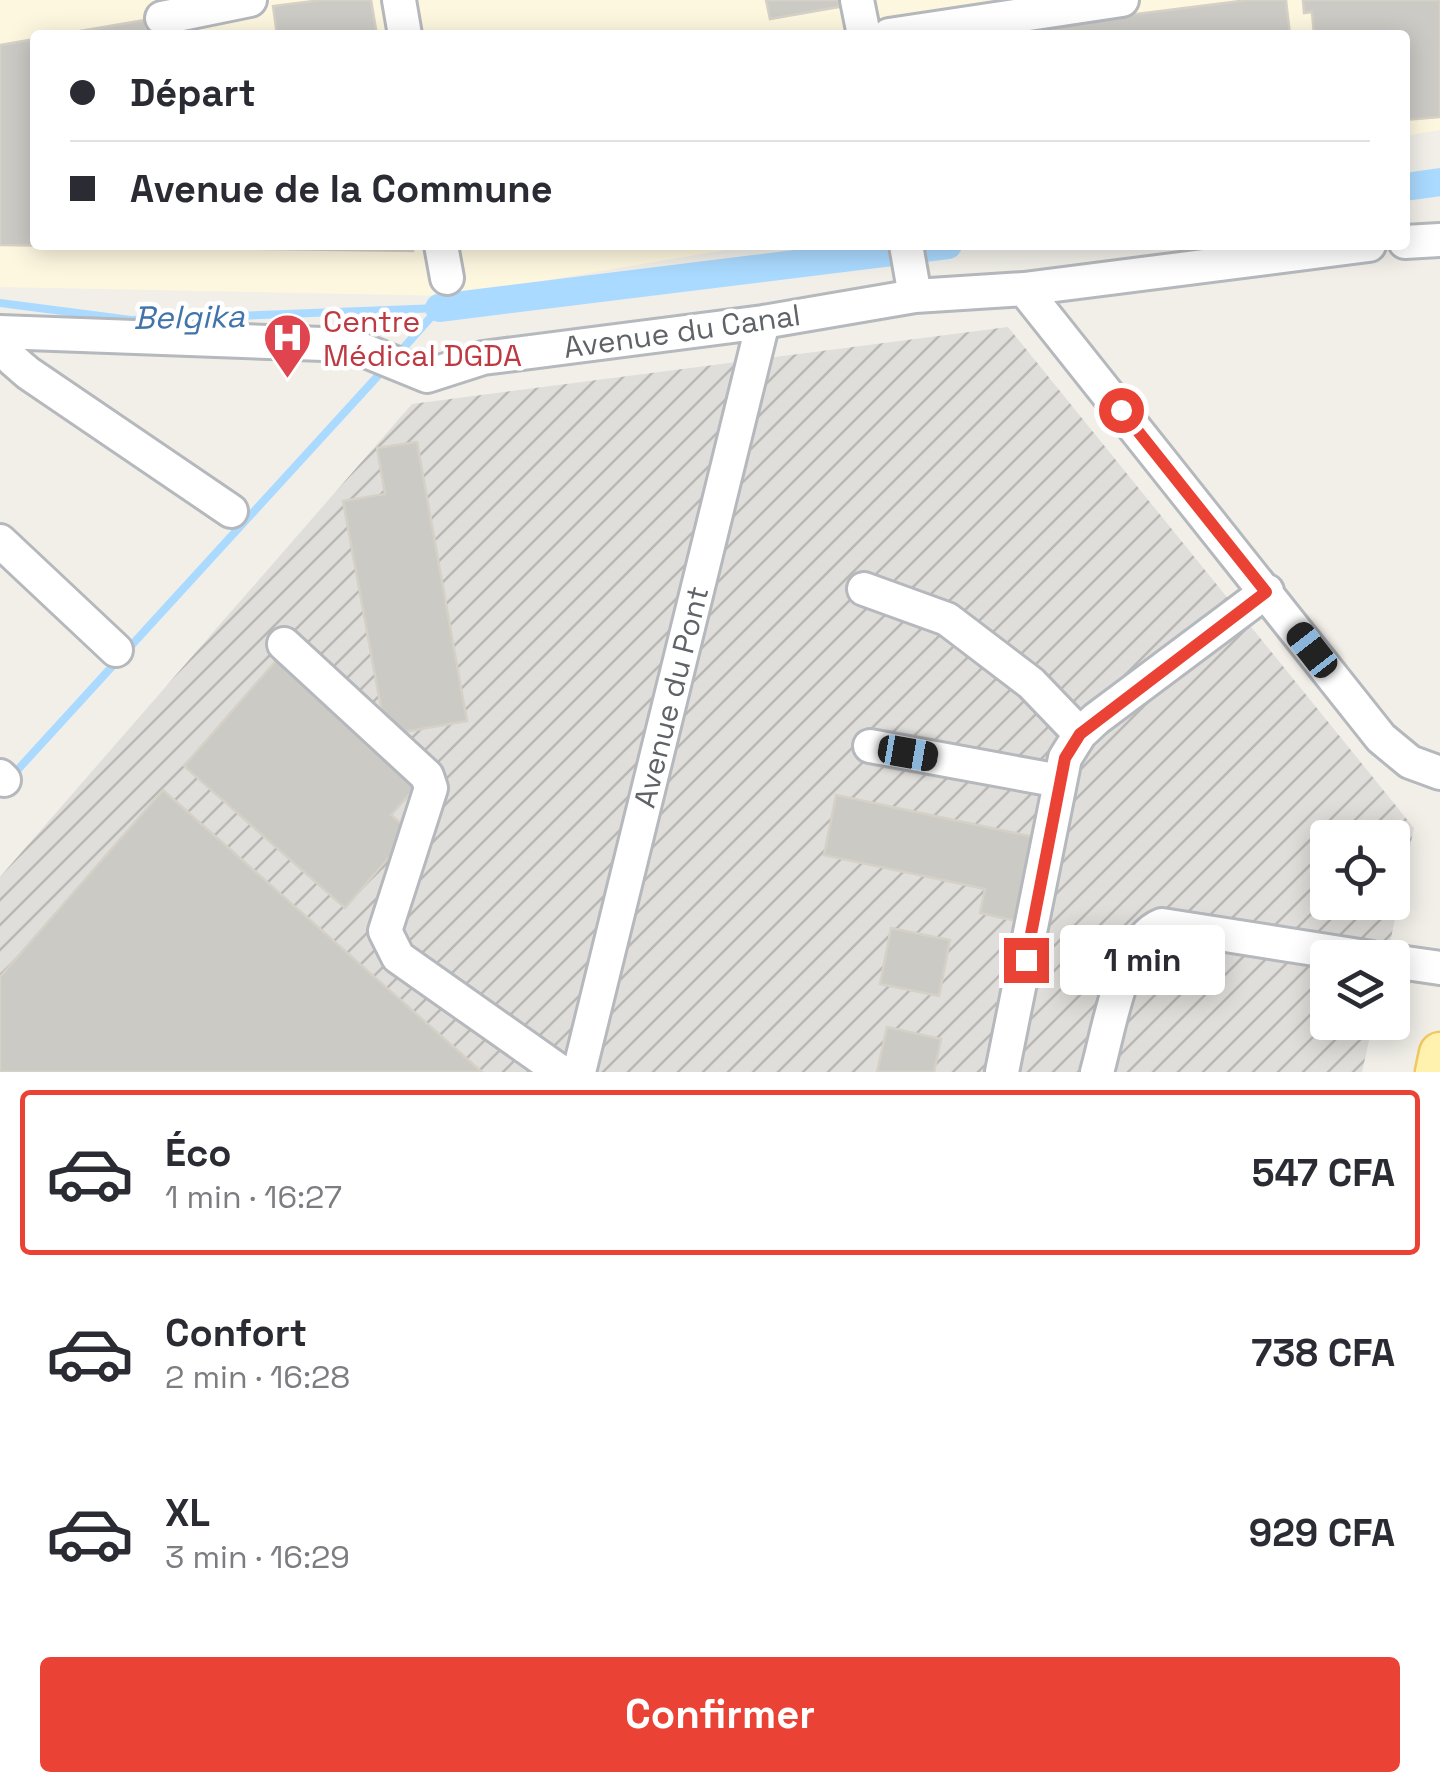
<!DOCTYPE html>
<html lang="fr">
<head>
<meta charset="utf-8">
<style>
  body { margin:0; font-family:"Space Grotesk",sans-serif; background:#f2f2f3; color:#2b2b33; height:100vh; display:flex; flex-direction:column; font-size:38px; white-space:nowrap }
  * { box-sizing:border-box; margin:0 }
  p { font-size:32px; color:#7c7c81 }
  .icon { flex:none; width:55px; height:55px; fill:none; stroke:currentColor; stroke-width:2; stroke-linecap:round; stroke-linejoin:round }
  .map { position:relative; height:1072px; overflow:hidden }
  .panel { display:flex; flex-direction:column; background:#fff; flex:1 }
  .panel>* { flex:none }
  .top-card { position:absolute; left:30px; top:30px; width:1380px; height:220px; border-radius:10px; box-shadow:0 5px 25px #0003; display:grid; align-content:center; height:220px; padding:0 40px; background:#fff }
  .fabs { position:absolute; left:1310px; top:820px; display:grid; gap:20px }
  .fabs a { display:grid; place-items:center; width:100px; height:100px; border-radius:10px; background:#fff; box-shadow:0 5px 25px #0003; font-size:50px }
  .end { position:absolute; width:45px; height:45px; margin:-22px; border:12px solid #ea4335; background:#fff; box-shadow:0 0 0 5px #fff }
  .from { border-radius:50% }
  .bubble { position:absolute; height:70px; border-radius:10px; background:#fff; box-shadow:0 5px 25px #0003; font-size:32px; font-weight:700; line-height:70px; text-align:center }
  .car { position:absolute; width:30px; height:60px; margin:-30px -15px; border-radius:12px; box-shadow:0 0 8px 2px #0007; background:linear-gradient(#222 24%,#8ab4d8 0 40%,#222 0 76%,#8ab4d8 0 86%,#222 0) }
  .top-card b { display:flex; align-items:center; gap:35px; height:95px; font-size:38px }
  .top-card b+b { border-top:2px solid #e1e1e2 }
  .top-card i { width:25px; height:25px; background:#2b2b33 }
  ul { padding:18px 0 0; list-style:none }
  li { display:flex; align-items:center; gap:30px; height:165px; margin:0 20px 15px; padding:0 20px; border:5px solid transparent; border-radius:10px }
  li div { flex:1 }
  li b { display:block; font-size:38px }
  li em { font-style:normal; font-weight:700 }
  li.selected { border-color:#ea4335 }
  li>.icon { width:90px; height:90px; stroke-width:1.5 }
  .cta { display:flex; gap:20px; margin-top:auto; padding:20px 40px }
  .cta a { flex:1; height:115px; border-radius:10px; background:#ea4335; color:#fff; font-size:40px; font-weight:700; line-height:115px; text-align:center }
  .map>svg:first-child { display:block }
</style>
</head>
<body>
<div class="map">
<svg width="1440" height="1072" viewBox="0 0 1440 1072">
  <defs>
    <pattern id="industrial-furrows" width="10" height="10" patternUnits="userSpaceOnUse" patternTransform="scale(2.5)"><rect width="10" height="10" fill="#e0deda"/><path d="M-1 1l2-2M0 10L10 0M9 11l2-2" fill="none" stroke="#b9b8b5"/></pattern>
  </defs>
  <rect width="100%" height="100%" fill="#f1efe8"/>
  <path fill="#fef7e0" d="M0,0H1440V130L1405,136V35H35V245H755L453,296L0,287Z"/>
  <path fill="url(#industrial-furrows)" fill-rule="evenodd" d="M1008,327L1414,828L1387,957L1328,958V1022L1373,1023L1362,1072H0V877L412,404ZM1328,838H1392V902H1328Z"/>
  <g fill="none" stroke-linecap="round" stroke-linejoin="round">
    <path stroke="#aadaff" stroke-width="8" d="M0,303L131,320L439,308
      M399,353L439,308
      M11,777L386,367"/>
    <path stroke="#aadaff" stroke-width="28" d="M1405,187L1440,182
      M439,308L948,245"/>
  </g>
  <path fill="#cccac5" stroke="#d6d1c6" stroke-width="2.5" d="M322,0H371L377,35H277L273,6Z
    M766,0H838L839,7L770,19Z
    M1248,0H1286L1290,35H1049L1048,25Z
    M1303,0H1440V117L1405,120V35H1314L1312,12L1304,13Z
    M145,20L147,35H57Z
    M35,39V245H412L413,251L0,245V45Z
    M417,442L467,721L386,735L343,501L385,494L377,448Z
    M281,655L423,779L391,815L411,832L345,908L184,766Z
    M163,790L482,1072H0V977Z
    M836,795L1034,837L1016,921L980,913L985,889L824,855Z
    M891,928L950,940L939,996L880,984Z
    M887,1027L941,1039L934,1072H877Z"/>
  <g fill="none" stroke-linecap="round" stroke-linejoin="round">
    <defs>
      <path id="minor" d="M399,0L405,35
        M857,0L864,35
        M162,18L250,0
        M889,35L1122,0
        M1405,242L1440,240
        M441,245L447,278
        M906,245L915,296
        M1024,289L1381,738L1410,762L1440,773
        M0,332L351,345L427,376L483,358L763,322L915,296L1024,289L1369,245
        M0,337L13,360L28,373L231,511
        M0,541L116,650
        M864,589L947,619L1031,683L1080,734
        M284,644L427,776L431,788L385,931L398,957L561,1072
        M870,746L1060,781
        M0,776L4,780
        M1392,961L1440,968
        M579,1072L763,322
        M1002,1072L1065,758L1080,734L1096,719L1267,591
        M1097,1072C1109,1031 1121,941 1162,925L1372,958"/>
      <path id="major" d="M1436,1072L1440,1053"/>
    </defs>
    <use href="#minor" stroke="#b5b8bc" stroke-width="38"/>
    <use href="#major" stroke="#f2c960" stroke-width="45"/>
    <use href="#minor" stroke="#fff" stroke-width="32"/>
    <use href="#major" stroke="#fff2af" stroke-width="40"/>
  </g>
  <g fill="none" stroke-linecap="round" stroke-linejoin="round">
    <path stroke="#ea4335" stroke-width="12" d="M1026,960L1065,758L1080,734L1266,592L1121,410"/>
  </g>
  <defs>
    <symbol id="hospital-pin" viewBox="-11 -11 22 30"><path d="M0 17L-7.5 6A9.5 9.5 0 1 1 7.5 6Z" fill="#e0444e" stroke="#fff"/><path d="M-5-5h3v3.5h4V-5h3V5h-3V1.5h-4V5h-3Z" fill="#fff"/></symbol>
  </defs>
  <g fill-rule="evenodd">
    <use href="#hospital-pin" x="260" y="310" width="55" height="75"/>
  </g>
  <g text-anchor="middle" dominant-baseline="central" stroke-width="9" stroke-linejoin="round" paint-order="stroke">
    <g font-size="30" fill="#be3a42" stroke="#fff" text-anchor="start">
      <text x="323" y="321">Centre<tspan x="323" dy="34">Médical DGDA</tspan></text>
    </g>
    <g font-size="30" fill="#5f6368" stroke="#fff">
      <text transform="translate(682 331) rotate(-8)">Avenue du Canal</text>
      <text transform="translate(671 697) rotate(-76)">Avenue du Pont</text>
    </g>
    <g font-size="32" font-style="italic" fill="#4174aa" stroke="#fff">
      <text transform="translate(189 317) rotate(-1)">Belgika</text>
    </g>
  </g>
</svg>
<div class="fabs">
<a><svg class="icon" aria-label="locate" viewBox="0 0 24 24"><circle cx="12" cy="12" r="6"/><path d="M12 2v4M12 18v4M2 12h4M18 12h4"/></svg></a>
<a><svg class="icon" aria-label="layers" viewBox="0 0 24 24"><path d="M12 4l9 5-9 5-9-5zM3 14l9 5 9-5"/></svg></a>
</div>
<i class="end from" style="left:1121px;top:410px"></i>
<i class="end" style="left:1026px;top:960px"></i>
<div class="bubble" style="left:1060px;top:925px;width:165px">1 min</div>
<i class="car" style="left:1312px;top:650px;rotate:322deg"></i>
<i class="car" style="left:908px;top:753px;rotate:100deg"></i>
<div class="top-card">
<b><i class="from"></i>Départ</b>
<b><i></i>Avenue de la Commune</b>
</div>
</div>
<section class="panel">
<ul>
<li class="selected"><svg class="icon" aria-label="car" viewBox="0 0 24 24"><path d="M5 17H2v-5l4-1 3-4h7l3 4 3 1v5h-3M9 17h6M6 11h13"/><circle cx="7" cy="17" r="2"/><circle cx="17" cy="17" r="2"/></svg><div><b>Éco</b><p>1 min · 16:27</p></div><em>547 CFA</em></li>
<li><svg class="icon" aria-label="car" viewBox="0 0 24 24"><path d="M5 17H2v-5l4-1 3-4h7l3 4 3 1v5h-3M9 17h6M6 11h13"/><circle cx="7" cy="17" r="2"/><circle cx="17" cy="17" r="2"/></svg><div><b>Confort</b><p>2 min · 16:28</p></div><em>738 CFA</em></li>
<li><svg class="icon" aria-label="car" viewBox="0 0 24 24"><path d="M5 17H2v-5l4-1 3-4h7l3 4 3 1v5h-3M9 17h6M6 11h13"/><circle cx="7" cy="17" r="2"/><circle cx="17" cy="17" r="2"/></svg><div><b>XL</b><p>3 min · 16:29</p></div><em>929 CFA</em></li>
</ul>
<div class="cta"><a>Confirmer</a></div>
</section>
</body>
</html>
